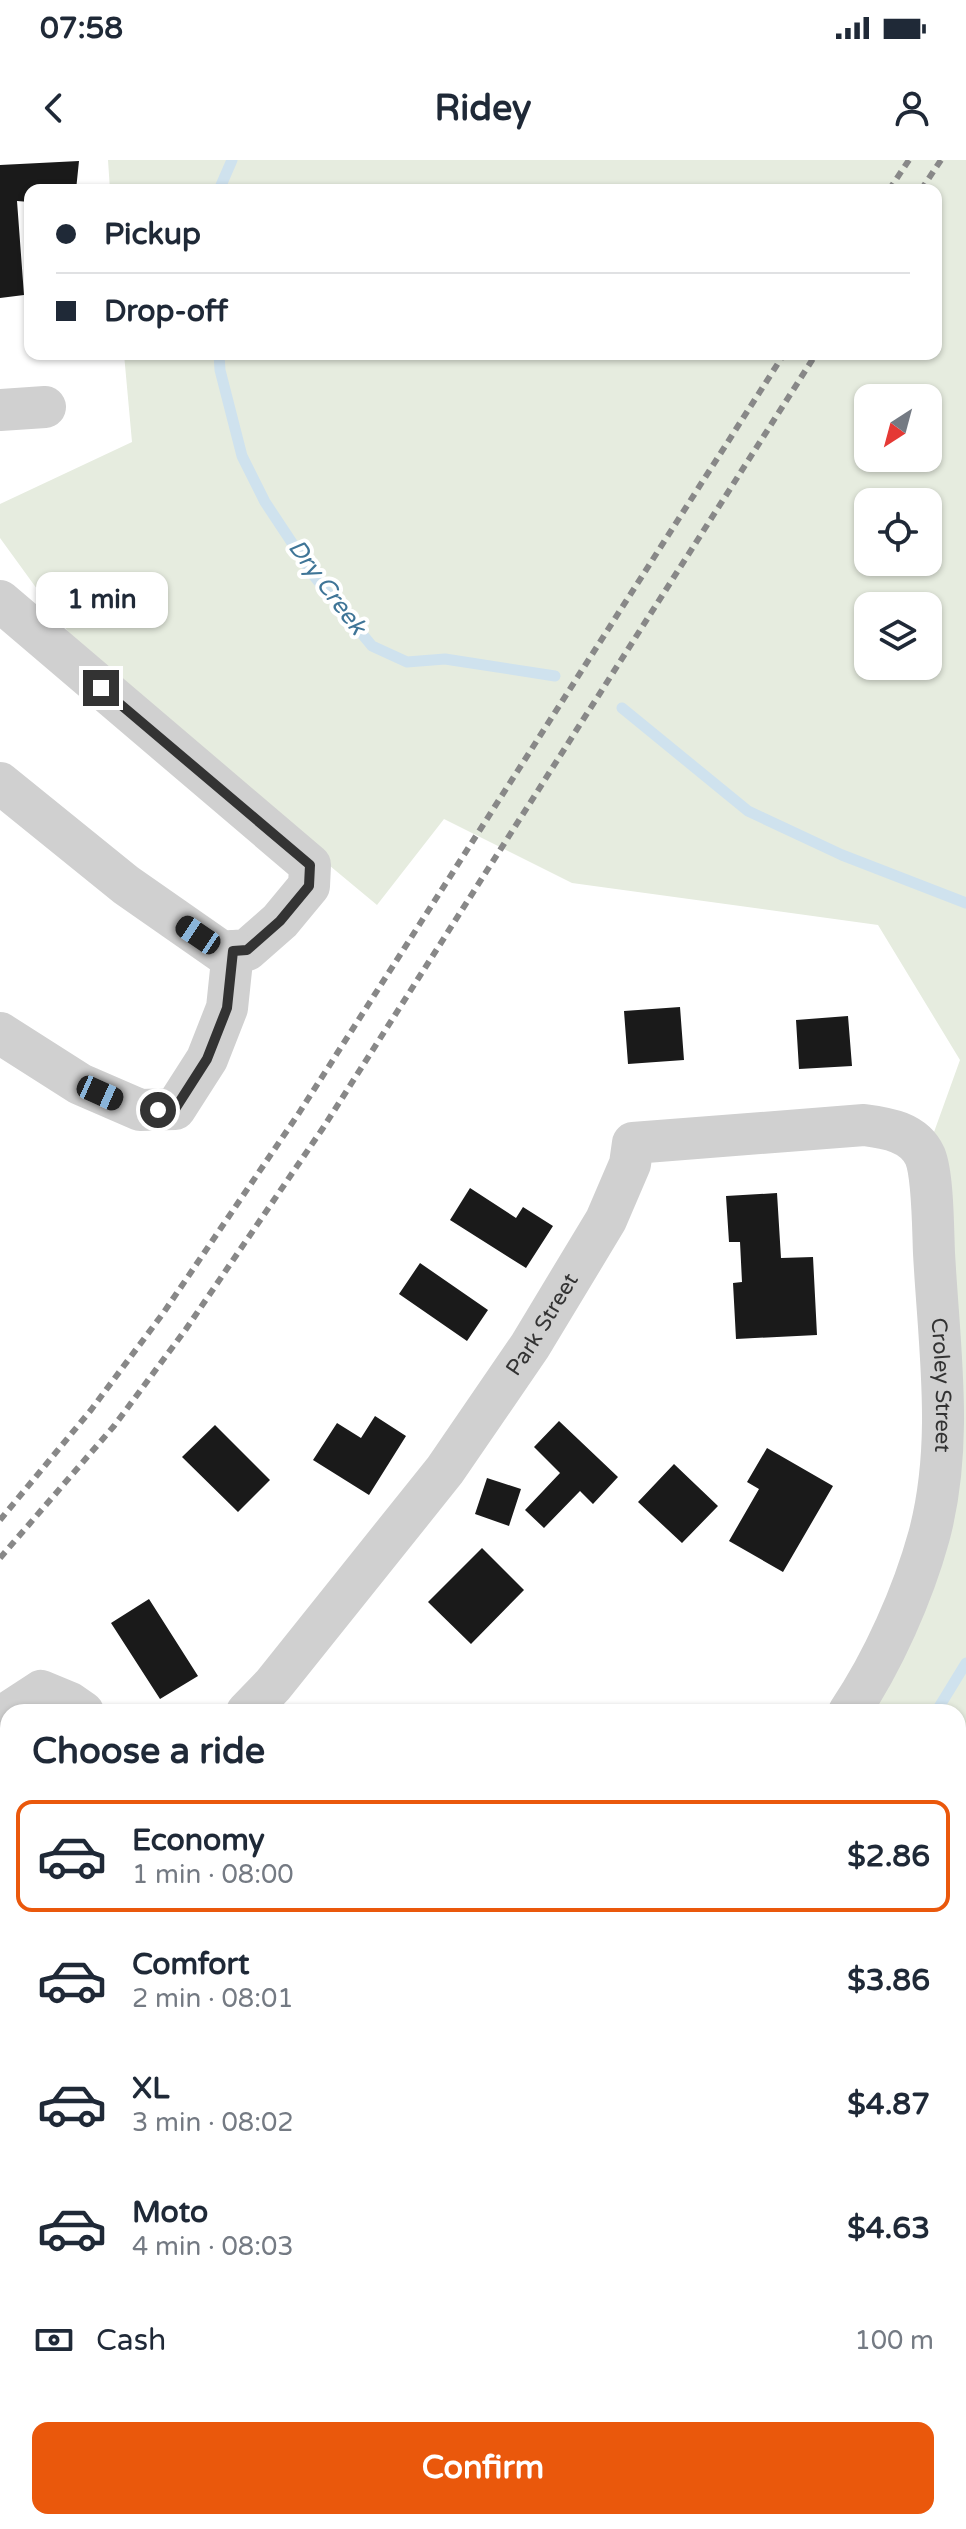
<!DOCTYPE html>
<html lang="en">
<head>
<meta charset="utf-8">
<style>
  body { margin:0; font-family:"Varela Round",sans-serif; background:#f6f6f7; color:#1f2937; height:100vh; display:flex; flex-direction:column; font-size:30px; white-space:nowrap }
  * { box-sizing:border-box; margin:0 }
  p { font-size:26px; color:#747a83 }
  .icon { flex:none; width:44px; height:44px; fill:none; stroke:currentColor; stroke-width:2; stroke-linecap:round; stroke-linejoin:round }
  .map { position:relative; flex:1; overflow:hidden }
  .panel { position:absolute; left:0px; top:1544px; width:966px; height:826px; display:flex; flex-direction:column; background:#fff; border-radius:24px 24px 0 0; box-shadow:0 2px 6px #0004 }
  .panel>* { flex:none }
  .top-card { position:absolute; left:24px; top:24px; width:918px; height:176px; border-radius:16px; box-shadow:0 2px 6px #0004; display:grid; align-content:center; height:176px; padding:0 32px; background:#fff }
  .needle { width:52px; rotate:216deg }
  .buttons { position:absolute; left:854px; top:224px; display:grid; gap:16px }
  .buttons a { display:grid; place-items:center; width:88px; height:88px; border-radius:16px; background:#fff; box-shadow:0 2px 6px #0004; font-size:40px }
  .end { position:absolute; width:36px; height:36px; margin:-18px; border:10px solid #333; background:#fff; box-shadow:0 0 0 4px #fff }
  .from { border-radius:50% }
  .bubble { position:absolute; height:56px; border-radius:16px; background:#fff; box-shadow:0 2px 6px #0004; font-size:26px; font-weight:700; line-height:56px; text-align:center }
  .car { position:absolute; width:24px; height:48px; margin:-24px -12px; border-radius:10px; box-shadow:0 0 6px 2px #0007; background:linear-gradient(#222 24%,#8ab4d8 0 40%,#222 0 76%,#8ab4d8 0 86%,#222 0) }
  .top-card b { display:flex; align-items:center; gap:28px; height:76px; font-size:30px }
  .top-card b+b { border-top:2px solid #e0e1e3 }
  .top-card i { width:20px; height:20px; background:#1f2937 }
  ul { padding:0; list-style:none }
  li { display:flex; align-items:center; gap:24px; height:112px; margin:0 16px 12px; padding:0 16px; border:4px solid transparent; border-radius:16px }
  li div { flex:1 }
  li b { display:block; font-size:30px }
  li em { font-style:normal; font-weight:700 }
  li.active { border-color:#ea580c }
  li>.icon { width:72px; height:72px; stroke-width:1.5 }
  h2 { padding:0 32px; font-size:36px; line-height:96px }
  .pay { display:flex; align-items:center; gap:20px; height:88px; padding:0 32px; font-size:30px }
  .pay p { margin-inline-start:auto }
  .primary-button { display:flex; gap:16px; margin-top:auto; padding:16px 32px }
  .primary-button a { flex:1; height:92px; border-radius:16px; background:#ea580c; color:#fff; font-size:32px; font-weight:700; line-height:92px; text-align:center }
  .status { display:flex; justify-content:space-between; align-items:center; height:56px; padding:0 40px; background:#fff; direction:ltr }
  .status svg { height:22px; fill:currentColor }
  header { display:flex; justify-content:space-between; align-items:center; height:104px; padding:0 32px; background:#fff; font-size:36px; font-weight:700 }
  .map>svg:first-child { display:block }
</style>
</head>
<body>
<div class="status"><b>07:58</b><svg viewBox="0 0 49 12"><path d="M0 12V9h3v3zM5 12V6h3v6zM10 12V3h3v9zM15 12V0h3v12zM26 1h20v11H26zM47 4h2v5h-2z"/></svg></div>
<header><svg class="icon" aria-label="back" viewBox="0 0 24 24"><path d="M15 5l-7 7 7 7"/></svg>Ridey<svg class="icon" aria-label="person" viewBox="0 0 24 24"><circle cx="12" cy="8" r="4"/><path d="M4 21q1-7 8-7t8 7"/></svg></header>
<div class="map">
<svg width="966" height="2369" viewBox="0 0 966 2369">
  <rect width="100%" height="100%" fill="#fff"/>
  <path fill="#e6ecdf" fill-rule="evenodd" d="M108,0H966V1795L958,1802V1552H849L929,1375L925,997L960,900L878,765L572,723L444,659L377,745L98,513L0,378V344L132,282L124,194H936V30H110ZM868,238H928V298H868ZM868,342H928V402H868ZM868,446H928V506H868Z"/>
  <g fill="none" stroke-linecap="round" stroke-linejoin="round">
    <path stroke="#cfe2ee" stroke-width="11" d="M219,30L232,0
      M219,194L220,210L242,296L265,342L314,416L372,486L407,502L445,499L555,516
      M622,548L748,651L842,695L966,743
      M936,1552L966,1503
      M1,2232L8,2221"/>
  </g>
  <path fill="#1a1a1a" d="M79,1L76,30H30V42L17,41L24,135L0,138V5Z
    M680,847L684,900L628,904L624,851Z
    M848,856L852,906L799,909L796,860Z
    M470,1028L516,1058L523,1047L553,1066L526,1108L450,1060Z
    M777,1033L781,1098L813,1097L817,1175L736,1179L733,1123L742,1122L740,1082H729L726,1036Z
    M420,1103L488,1150L467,1181L399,1134Z
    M375,1256L406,1276L369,1335L313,1300L337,1263L361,1278Z
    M559,1261L618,1317L593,1344L580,1331L544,1368L525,1350L560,1313L534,1287Z
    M215,1265L270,1320L238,1352L182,1297Z
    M767,1288L833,1326L783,1412L729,1381L759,1329L747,1322Z
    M674,1304L718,1346L682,1383L638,1342Z
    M487,1318L521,1329L509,1366L475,1354Z
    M482,1388L524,1430L471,1484L428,1442Z
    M149,1439L198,1516L160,1539L111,1463Z
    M8,1624V1674L0,1664V1630Z
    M0,1711L8,1720V1724L0,1731Z
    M966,1795V1846L958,1853V1802Z"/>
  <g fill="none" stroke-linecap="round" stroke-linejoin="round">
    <g stroke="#d0d0d0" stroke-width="42">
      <path d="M0,250L45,247"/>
      <path d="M0,441L310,705L309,726L280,761L247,790L222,792L126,725L0,623"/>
      <path d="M0,873L80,924L140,950L175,949L207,899L227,848L233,791"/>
      <path d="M9,1552L41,1531L70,1543L83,1552"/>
      <path id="s1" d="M247,1552L273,1525L445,1310L530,1186L606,1060L630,1004L633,983L864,965C887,968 914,972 925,996C933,1015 933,1070 934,1093C939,1187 954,1283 929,1376C913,1434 883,1502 849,1552"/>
      <path d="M0,2065L8,2055"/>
      <path d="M209,2369L210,2362"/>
      <path d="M861,2369L883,2362"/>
    </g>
    <path stroke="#ababab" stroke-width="44" d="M958,2159L966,2155
      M0,2304L8,2305"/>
    <path stroke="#888" stroke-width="6" stroke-dasharray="8 6" stroke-linecap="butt" d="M889,30L909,0
      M921,30L941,0
      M0,1360L91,1250L164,1152L299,953L784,194
      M0,1398L114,1266L186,1169L323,968L816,194"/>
  </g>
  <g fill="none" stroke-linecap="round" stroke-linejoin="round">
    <path stroke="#333" stroke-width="10" d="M101,528L310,705L309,726L280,761L247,790L233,791L227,848L207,899L175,949L158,950"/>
  </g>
  <g text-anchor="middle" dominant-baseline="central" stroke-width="8" stroke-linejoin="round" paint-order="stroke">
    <g font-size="22" fill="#333" stroke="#fff">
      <text stroke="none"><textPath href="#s1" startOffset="488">Park Street</textPath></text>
      <text stroke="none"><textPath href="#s1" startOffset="1226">Croley Street</textPath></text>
    </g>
    <g font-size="24" font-style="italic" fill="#3f7597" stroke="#fff">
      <text transform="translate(327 427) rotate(53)">Dry Creek</text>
    </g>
  </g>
</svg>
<div class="buttons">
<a><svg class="needle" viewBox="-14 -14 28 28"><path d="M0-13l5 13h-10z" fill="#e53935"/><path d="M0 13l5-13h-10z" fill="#747a83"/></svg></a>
<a><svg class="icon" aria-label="locate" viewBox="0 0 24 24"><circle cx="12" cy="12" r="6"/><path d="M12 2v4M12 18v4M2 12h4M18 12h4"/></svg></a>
<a><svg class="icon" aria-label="layers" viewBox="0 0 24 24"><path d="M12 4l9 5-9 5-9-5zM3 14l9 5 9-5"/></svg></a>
</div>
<i class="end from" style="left:158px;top:950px"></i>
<i class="end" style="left:101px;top:528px"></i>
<div class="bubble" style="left:36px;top:412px;width:132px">1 min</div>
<i class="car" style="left:198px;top:775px;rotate:304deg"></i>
<i class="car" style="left:100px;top:933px;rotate:114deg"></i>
<div class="top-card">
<b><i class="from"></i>Pickup</b>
<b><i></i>Drop-off</b>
</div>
<section class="panel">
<h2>Choose a ride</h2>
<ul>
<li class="active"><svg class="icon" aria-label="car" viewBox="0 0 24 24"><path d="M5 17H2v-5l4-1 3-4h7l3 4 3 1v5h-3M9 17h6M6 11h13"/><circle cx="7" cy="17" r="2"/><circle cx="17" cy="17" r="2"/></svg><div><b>Economy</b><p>1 min · 08:00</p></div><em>$2.86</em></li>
<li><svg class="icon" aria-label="car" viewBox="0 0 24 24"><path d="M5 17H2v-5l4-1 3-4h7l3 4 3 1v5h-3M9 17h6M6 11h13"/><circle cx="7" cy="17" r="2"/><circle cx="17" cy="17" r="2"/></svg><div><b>Comfort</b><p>2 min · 08:01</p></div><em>$3.86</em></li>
<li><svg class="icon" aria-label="car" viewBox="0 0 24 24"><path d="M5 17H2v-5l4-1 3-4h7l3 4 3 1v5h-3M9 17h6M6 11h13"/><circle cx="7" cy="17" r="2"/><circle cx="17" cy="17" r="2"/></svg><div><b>XL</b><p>3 min · 08:02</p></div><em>$4.87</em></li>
<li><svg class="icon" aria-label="car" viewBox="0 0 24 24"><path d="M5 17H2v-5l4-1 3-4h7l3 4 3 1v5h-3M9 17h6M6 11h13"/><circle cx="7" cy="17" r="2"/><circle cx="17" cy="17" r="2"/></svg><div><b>Moto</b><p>4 min · 08:03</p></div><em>$4.63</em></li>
</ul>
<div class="pay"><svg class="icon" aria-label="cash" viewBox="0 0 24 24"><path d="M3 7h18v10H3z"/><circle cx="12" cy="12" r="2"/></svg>Cash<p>100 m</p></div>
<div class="primary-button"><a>Confirm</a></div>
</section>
</div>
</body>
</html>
